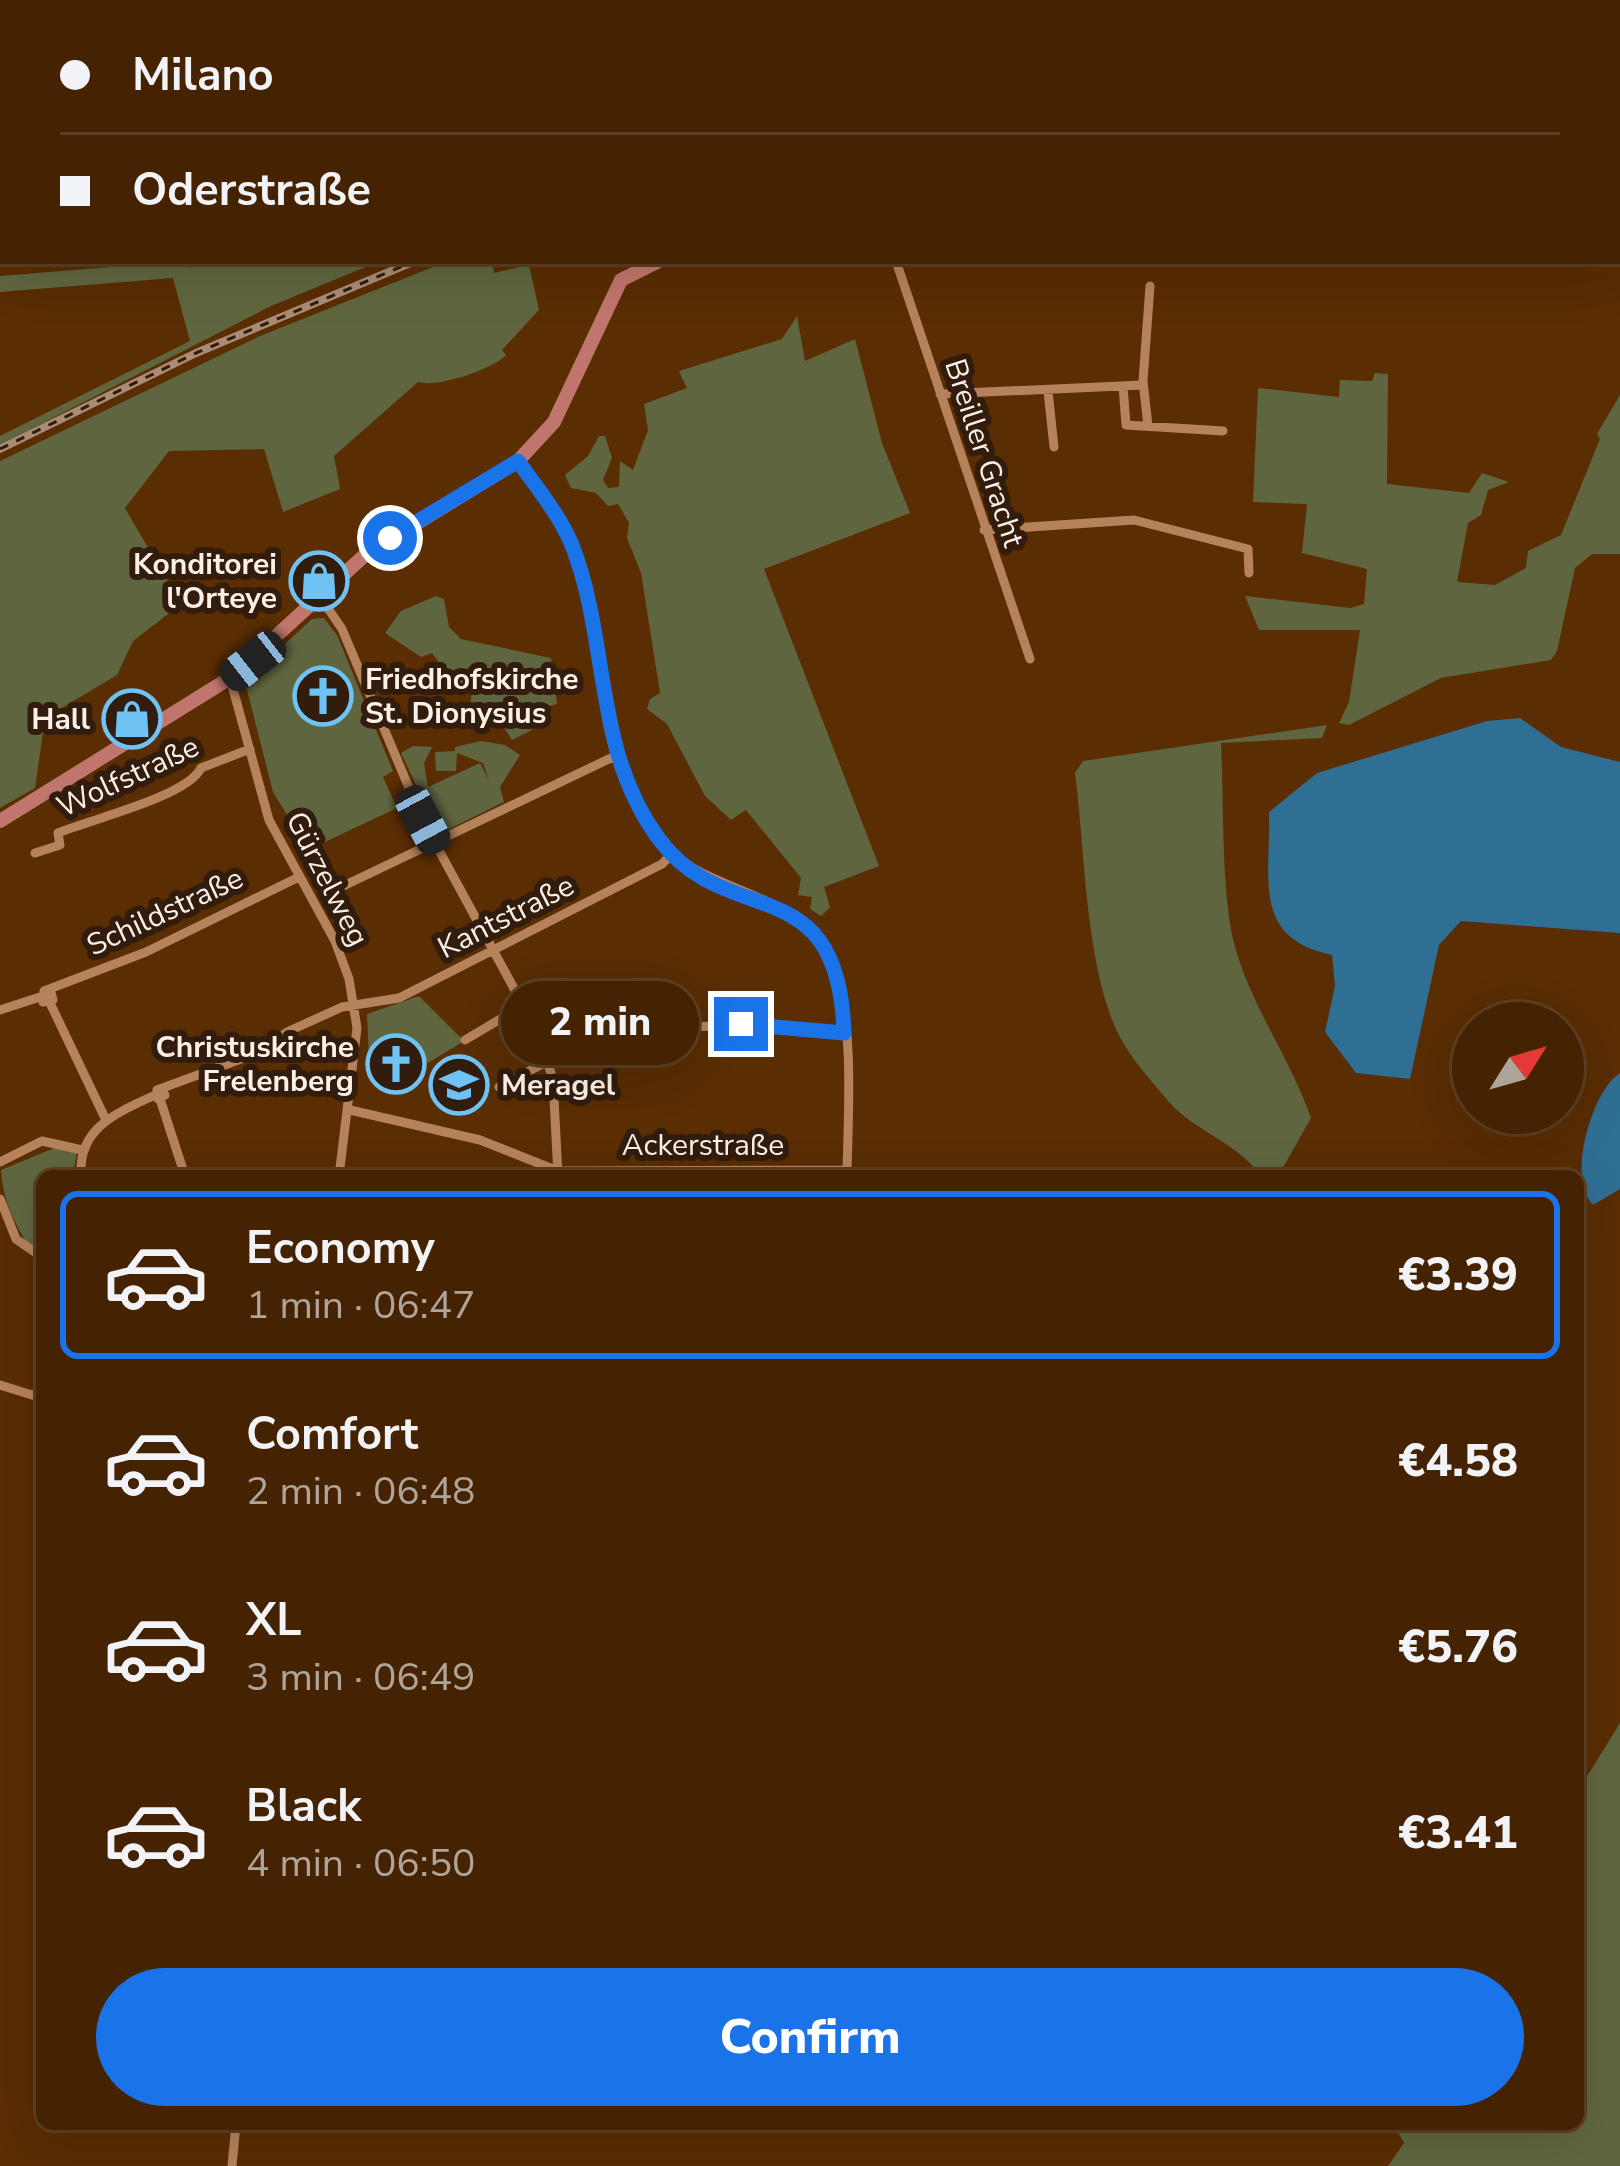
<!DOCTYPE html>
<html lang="en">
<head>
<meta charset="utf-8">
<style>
  body { margin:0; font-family:"Nunito Sans",sans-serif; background:#4e2f11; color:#f1f3f6; height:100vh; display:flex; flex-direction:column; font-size:45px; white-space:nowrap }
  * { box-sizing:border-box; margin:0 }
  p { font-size:39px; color:#afa499 }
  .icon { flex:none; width:66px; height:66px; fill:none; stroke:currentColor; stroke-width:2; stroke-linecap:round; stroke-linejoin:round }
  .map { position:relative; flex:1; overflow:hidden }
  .drawer { position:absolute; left:36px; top:1170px; width:1548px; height:960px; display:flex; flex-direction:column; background:#442202; border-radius:18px; box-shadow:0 12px 48px #0002,0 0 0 3px #5c3f24 }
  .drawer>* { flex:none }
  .hud { position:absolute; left:0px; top:0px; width:1620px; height:264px; box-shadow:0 12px 48px #0002,0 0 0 3px #5c3f24; display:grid; align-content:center; height:264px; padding:0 60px; background:#442202 }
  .needle { width:78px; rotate:53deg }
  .fabs { position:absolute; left:1452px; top:1002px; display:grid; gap:24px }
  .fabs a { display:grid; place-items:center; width:132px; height:132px; border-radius:50%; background:#442202; box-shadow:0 12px 48px #0002,0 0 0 3px #5c3f24; font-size:60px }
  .end { position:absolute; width:54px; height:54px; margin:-27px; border:15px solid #1a73e8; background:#fff; box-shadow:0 0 0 6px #fff }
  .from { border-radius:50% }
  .bubble { position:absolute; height:84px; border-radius:42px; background:#442202; box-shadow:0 12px 48px #0002,0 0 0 3px #5c3f24; font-size:39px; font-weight:800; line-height:84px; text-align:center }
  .car { position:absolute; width:36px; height:72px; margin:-36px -18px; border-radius:15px; box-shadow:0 0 9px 3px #0007; background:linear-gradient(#222 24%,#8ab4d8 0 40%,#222 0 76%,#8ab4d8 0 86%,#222 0) }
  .hud b { display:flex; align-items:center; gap:42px; height:114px; font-size:45px }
  .hud b+b { border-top:3px solid #5c3f24 }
  .hud i { width:30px; height:30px; background:#f1f3f6 }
  ul { padding:21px 0 0; list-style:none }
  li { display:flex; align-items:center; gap:36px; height:168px; margin:0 24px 18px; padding:0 36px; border:6px solid transparent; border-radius:18px }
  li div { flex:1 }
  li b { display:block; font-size:45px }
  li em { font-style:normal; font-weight:800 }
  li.active { border-color:#1a73e8 }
  li>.icon { width:108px; height:108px; stroke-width:1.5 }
  .cta { display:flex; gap:24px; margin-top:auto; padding:24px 60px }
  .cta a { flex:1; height:138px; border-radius:72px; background:#1a73e8; color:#fff; font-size:48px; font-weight:800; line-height:138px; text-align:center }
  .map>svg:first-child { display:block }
</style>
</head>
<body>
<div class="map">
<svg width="1620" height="2166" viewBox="0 0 1620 2166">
  <rect width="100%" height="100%" fill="#5a2d03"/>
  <path fill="#5f663f" d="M186,261L190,269L191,261H380L271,306L0,445V436L190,341L173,278L0,292V276Z
    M448,261H492L494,273L529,265L539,310L502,350L506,355C492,370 436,388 418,382L334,456L340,489L283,512L264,449L169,451L125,508L181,604L133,641L117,675L45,718L35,788L0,808V461L260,336Z
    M797,316L805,361L855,339L882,443L910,513L764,569L879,866L824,887L830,907L821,916L810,909L812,897L798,895L801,878L746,810L731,820L705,796L667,724L647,709L650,699L660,693L641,573L627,538L629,523L618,504L608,506L596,493L571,488L565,475L588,456L599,436H605L612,458L603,480L608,488L619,487L620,461L633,470L648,430L644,404L687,388L679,371L782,339Z
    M1375,373L1388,374L1387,484L1469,493L1482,473L1509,482L1488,490L1481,515L1468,523L1457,582L1495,585L1526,568L1528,551L1561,535L1600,439L1597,434L1620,395V554H1592L1575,568L1557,651L1551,660L1441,678L1349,725L1339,723L1349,702L1360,630H1259L1245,596L1350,608L1364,604L1367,569L1302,553L1307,504L1253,502L1258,388L1339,397L1340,380L1372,381Z
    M436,596L444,599L449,627L461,639L551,658L557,704L525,712L532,730L512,740L491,706L479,712L470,707L472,692L451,691L435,683L432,668L438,661L432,653L421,657L385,633L401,611Z
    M324,618L337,635L393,771L383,777L397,808L308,850L273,792L246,686L249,677L312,619Z
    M1327,725L1322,738L1221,743C1224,801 1221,885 1233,939C1248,1002 1290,1057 1311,1118L1284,1166L1259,1176C1249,1150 1190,1128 1169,1102C1149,1078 1128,1056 1115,1027C1085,957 1085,850 1075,773L1083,761Z
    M481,741L505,745L520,755L500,787L504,802L439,834L401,753L413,746L432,747L424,763L428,787L480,763L489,780L483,763L457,753L456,771H436L435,752L455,751V747Z
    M419,996L464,1041L428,1063C407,1042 392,1057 369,1058L367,1014Z
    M59,1146L77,1152L73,1176H42V1251L30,1248C13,1222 3,1200 1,1170Z
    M1620,1723V2166H1388L1404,2143L1393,2124H1578V1791Z"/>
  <path fill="#306f94" d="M1520,718L1561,747L1620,762V933L1461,921L1439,945L1410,1079L1356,1073L1325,1032L1335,986L1332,955C1251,938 1271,879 1269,812L1317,773L1487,721Z
    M1620,1073V1189L1593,1205C1566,1180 1592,1090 1620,1073Z"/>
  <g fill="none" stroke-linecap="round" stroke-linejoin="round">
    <path stroke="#b5825c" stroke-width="9" d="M114,0L118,3
      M27,3V0
      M315,3V0
      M896,261L1030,659
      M1123,386L1126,425L1223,431
      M1048,391L1054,447
      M940,394L1143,385
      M1148,426L1143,381L1150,286
      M518,461C548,502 573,539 586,589C602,654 599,725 627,787C638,810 653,839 673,855C727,897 817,898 837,975C854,1037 848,1112 847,1176
      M984,530L1134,520L1248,549L1249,573
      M321,598L342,629L423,821L536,1029L553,1079L558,1176
      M230,678L269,820L335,941L349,979L357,1028L339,1176
      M35,853L60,845L58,833C88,820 187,797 201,768L250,749
      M335,890L615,756
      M51,992L53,1000L43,1002L44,991L146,952L299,877
      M50,1003L105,1118
      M0,1010L40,997
      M465,1040L524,1005
      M547,1058C661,1018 727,1023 844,1033
      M499,1087L548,1061
      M161,1089L165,1095L158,1099L157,1090L263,1051L287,1032L342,1007L399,998L662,864L672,854
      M160,1099L185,1176
      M350,1110L480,1140L558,1171L848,1170
      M0,1162L42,1141L82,1150
      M81,1176C78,1127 117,1113 155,1095
      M0,1199L16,1239L42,1257
      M0,1385L42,1398
      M232,2166L236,2124"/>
    <path stroke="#c0766c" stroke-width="14" d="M467,0L468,3
      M1617,217H1620
      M0,821L230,678L365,555L518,461L554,422L621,280L659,261"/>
    <defs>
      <path id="rail" d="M1617,171L1620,172
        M0,449L196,353L415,261"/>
    </defs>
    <use href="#rail" stroke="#a98c73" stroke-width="8"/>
    <use href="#rail" stroke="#311c0d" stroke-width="3" stroke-dasharray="9" stroke-linecap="butt"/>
  </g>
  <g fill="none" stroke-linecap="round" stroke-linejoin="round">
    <path stroke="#1a73e8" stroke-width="15" d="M390,538L518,461C537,488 559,514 572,545C610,643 593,750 659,839C727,932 839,865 844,1033L741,1024"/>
  </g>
  <defs>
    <symbol id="shop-ring" viewBox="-11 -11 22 22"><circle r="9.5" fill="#311c0d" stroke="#6fc2f4" stroke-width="1.5"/><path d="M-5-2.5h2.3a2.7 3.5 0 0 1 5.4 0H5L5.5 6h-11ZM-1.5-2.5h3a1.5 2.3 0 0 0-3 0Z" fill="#6fc2f4"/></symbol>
    <symbol id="church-ring" viewBox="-11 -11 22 22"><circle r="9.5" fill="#311c0d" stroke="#6fc2f4" stroke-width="1.5"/><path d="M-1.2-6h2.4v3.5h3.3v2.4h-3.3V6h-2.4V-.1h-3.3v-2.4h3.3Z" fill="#6fc2f4"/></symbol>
    <symbol id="school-ring" viewBox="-11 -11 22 22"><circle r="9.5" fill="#311c0d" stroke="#6fc2f4" stroke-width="1.5"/><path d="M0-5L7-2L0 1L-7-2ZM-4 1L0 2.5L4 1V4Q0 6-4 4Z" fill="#6fc2f4"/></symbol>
  </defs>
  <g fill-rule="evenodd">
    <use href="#shop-ring" x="286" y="548" width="66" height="66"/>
    <use href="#church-ring" x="290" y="663" width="66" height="66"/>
    <use href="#shop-ring" x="99" y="686" width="66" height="66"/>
    <use href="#church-ring" x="363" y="1031" width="66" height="66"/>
    <use href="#school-ring" x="426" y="1052" width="66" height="66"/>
  </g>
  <g text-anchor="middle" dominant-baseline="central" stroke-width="12" stroke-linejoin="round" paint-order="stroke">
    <g font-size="30" fill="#fcf0e8" stroke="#311c0d">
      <text transform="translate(984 453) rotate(72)">Breiller Gracht</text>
      <text transform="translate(128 777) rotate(-25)">Wolfstraße</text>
      <text transform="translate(327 879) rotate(63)">Gürzelweg</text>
      <text transform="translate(165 912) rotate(-25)">Schildstraße</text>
      <text transform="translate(506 917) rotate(-27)">Kantstraße</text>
      <text x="703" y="1145">Ackerstraße</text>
    </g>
    <g font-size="30" font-weight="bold" fill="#fcf0e8" stroke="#311c0d" text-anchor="end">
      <text x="277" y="564">Konditorei<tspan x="277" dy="34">l'Orteye</tspan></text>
      <text x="365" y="679" text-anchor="start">Friedhofskirche<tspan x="365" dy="34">St. Dionysius</tspan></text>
      <text x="90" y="719">Hall</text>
      <text x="354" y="1047">Christuskirche<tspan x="354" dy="34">Frelenberg</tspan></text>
      <text x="501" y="1085" text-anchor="start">Meragel</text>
    </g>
  </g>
</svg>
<div class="fabs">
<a><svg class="needle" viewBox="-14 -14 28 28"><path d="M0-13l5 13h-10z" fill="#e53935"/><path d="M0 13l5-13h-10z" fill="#afa499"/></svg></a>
</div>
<i class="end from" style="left:390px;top:538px"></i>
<i class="end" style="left:741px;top:1024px"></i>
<div class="bubble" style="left:501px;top:981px;width:198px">2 min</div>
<i class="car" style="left:253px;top:661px;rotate:232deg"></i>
<i class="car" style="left:423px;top:820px;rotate:152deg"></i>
<div class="hud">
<b><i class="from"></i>Milano</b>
<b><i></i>Oderstraße</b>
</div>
<section class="drawer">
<ul>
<li class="active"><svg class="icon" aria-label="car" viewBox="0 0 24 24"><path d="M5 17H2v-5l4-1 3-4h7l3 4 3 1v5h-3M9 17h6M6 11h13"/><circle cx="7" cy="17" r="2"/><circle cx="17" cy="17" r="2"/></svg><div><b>Economy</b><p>1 min · 06:47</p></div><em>€3.39</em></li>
<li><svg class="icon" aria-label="car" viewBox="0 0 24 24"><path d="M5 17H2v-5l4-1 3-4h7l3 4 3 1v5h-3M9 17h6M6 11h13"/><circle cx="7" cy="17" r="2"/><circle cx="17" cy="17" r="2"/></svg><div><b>Comfort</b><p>2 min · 06:48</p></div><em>€4.58</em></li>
<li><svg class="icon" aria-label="car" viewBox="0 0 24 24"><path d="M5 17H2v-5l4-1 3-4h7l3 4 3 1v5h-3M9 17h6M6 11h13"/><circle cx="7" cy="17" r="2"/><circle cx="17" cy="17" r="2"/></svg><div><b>XL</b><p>3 min · 06:49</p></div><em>€5.76</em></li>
<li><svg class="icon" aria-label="car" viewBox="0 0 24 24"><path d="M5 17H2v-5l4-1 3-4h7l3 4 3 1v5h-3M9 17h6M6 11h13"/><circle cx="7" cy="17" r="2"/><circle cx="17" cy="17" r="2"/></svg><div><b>Black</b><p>4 min · 06:50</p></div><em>€3.41</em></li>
</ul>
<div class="cta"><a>Confirm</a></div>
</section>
</div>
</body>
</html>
